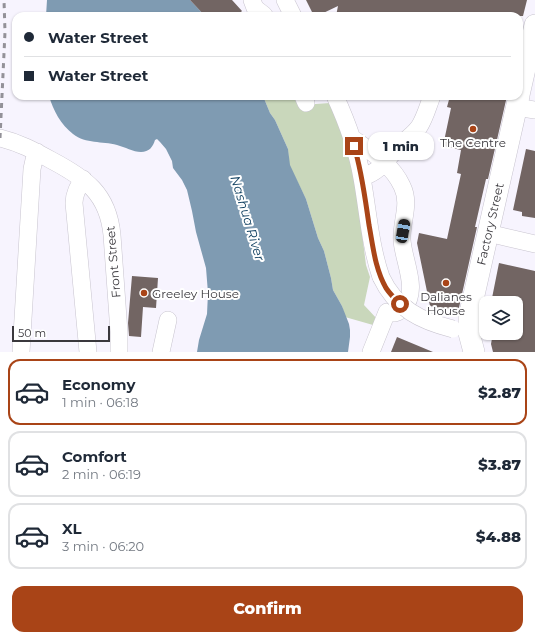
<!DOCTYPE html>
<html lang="en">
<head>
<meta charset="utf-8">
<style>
  body { margin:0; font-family:Montserrat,sans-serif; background:#f6f6f7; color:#1f2937; height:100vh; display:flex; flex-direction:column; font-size:15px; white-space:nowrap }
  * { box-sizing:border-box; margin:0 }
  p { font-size:13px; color:#747a83 }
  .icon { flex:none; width:22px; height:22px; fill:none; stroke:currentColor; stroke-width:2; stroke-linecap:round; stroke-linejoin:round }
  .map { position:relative; height:352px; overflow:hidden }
  .side { display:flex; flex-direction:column; background:#fff; flex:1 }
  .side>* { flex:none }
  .banner { position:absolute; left:12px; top:12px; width:511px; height:88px; border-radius:12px; box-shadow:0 1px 3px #0004; display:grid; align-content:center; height:88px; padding:0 12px; background:#fff }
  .fabs { position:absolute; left:479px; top:296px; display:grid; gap:8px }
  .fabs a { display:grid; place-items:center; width:44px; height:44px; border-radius:8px; background:#fff; box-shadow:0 1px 3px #0004; font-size:20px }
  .scale { position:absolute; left:12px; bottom:10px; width:98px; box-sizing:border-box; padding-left:4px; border:2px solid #3a383d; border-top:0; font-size:11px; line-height:14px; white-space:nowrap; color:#3a383d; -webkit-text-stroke:3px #fff; paint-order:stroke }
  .end { position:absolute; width:18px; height:18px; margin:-9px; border:5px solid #a94417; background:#fff; box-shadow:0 0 0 2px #fff }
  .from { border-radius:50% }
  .bubble { position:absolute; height:28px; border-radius:12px; background:#fff; box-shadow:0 1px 3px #0004; font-size:13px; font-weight:800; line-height:28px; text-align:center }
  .car { position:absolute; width:12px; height:24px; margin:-12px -6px; border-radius:5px; box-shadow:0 0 3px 1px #0007; background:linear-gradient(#222 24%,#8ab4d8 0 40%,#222 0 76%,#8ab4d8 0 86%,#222 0) }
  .banner b { display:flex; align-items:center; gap:14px; height:38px; font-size:15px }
  .banner b+b { border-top:1px solid #e0e1e3 }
  .banner i { width:10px; height:10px; background:#1f2937 }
  ul { padding:7px 0 0; list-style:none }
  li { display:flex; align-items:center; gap:12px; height:66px; margin:0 8px 6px; padding:0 4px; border:2px solid #e0e1e3; border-radius:12px }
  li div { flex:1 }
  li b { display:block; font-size:15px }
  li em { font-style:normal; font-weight:800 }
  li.current { border-color:#a94417 }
  li>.icon { width:36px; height:36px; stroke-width:1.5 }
  .primary-button { display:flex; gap:8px; margin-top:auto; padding:8px 12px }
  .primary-button a { flex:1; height:46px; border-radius:12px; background:#a94417; color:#fff; font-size:16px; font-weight:800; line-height:46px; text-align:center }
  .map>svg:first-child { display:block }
</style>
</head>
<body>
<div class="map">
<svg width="535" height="352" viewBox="0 0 535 352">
  <rect width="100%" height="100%" fill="#f7f4fe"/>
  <path fill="#c9d7bb" d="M263,96H296L301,105L330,103L336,119L345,135L354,169L366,265L370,277L364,305L378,320L373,325L345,317L342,306L333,290L331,278L324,251L318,238L306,199L289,165L288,149L275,120L270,113Z"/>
  <path fill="#7f9bb2" d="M47,0H190L205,16H46Z
    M49,96H263L270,113L275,120L288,149L290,165L306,199L318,238L324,251L331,278L333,290L342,306L349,324L350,330V337L348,352H197L199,340L207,314L208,293L206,268L196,232L192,211L187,190L182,180L173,168L172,161L166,149L160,142L157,139L155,140C153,147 149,152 141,152C133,152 125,147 117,145C102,141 86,144 73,134C61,125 53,110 49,96Z"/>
  <path fill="#726563" d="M190,0H232L242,11L237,16H205Z
    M306,0H527L523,16H336L338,6L317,16H314Z
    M450,96H507L488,179H486L475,227H477L458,312L430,306L417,243L419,233L447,239L461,174L457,173L461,150L443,146L451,108L447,107Z
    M526,149L535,151V218L522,216V212L513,210Z
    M499,263L535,271V352H493L491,344L493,333H516V303H491Z
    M132,276L158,278L156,308L143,307L141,337L129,336L128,323Z
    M397,337L433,352H391Z"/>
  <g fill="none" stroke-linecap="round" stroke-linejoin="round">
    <defs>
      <path id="minor" d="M252,0L255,8L264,15
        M285,0L293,16
        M303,96L306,103
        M335,96C347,122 357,149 362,178C368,211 370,245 381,277
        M516,107L535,110
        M0,138C20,143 33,150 51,160C85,178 108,193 112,235L119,332V352
        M352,138C370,151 392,164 402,186C411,204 401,221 402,240C403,260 420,291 403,308C399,313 393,314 387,312L371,352
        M362,177C381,172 388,157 401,144C407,139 414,134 419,127C425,118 428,106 432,96
        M83,179C78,187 74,194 74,203L88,352
        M488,233L535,244
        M21,352L32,169L34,160L37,152
        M161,352L168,320"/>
      <path id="major" d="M519,95L535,25
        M474,352L469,333V317L519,96"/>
    </defs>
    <use href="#minor" stroke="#c8c4cf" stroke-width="18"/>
    <use href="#major" stroke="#c8c4cf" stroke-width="22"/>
    <use href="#minor" stroke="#fff" stroke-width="17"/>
    <use href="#major" stroke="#fff" stroke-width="21"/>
    <path stroke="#939198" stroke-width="3" stroke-dasharray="5 5" stroke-linecap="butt" d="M0,138L5,32L4,0"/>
    <defs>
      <path id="minor-bridge" d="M381,277C396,309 421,321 453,329"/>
    </defs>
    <use href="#minor-bridge" stroke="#c8c4cf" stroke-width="18" stroke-linecap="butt"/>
    <use href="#minor-bridge" stroke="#fff" stroke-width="17"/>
  </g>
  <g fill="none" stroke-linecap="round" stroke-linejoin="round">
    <path stroke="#a94417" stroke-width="5" d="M354,146C362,172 365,198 369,225C373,246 375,269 386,288C390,294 395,299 400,304"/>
  </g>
  <g fill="#a94417" stroke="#fff" stroke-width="1.5">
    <circle cx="473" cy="129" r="4"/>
    <circle cx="446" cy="283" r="4"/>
    <circle cx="144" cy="293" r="4"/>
  </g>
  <g text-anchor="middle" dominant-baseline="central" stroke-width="4" stroke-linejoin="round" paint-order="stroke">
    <g font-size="12" fill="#3a383d" stroke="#fff">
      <text x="473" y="142">The Centre</text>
      <text x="152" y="293" text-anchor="start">Greeley House</text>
      <text x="446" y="296">Dalianes<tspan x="446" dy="14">House</tspan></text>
    </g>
    <g font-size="12" fill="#3a383d" stroke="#fff">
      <text transform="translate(490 224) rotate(-77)">Factory Street</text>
      <text transform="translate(113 262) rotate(-95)">Front Street</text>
    </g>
    <g font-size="13" font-style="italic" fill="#104061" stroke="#fff">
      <text transform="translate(248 218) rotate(73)">Nashua River</text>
    </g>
  </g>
</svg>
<div class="fabs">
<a><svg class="icon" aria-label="layers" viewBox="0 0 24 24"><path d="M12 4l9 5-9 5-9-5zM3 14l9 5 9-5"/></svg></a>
</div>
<div class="scale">50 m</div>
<i class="end from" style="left:400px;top:304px"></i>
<i class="end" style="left:354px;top:146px"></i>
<div class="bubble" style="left:368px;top:132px;width:66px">1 min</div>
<i class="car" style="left:403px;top:231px;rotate:10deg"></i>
<div class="banner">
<b><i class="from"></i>Water Street</b>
<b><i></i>Water Street</b>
</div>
</div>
<section class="side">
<ul>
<li class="current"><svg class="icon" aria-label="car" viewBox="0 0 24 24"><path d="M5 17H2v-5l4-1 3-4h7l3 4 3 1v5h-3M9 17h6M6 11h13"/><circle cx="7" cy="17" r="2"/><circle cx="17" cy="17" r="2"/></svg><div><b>Economy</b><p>1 min · 06:18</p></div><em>$2.87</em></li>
<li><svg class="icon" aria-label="car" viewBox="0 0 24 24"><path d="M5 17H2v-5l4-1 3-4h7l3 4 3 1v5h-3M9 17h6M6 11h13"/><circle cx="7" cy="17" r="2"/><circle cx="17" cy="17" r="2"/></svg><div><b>Comfort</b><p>2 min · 06:19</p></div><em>$3.87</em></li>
<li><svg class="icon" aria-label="car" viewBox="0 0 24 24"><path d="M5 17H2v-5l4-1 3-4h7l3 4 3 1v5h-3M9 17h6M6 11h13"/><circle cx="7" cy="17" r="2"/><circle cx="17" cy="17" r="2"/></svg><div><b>XL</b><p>3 min · 06:20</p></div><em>$4.88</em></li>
</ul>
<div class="primary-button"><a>Confirm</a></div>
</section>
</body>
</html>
